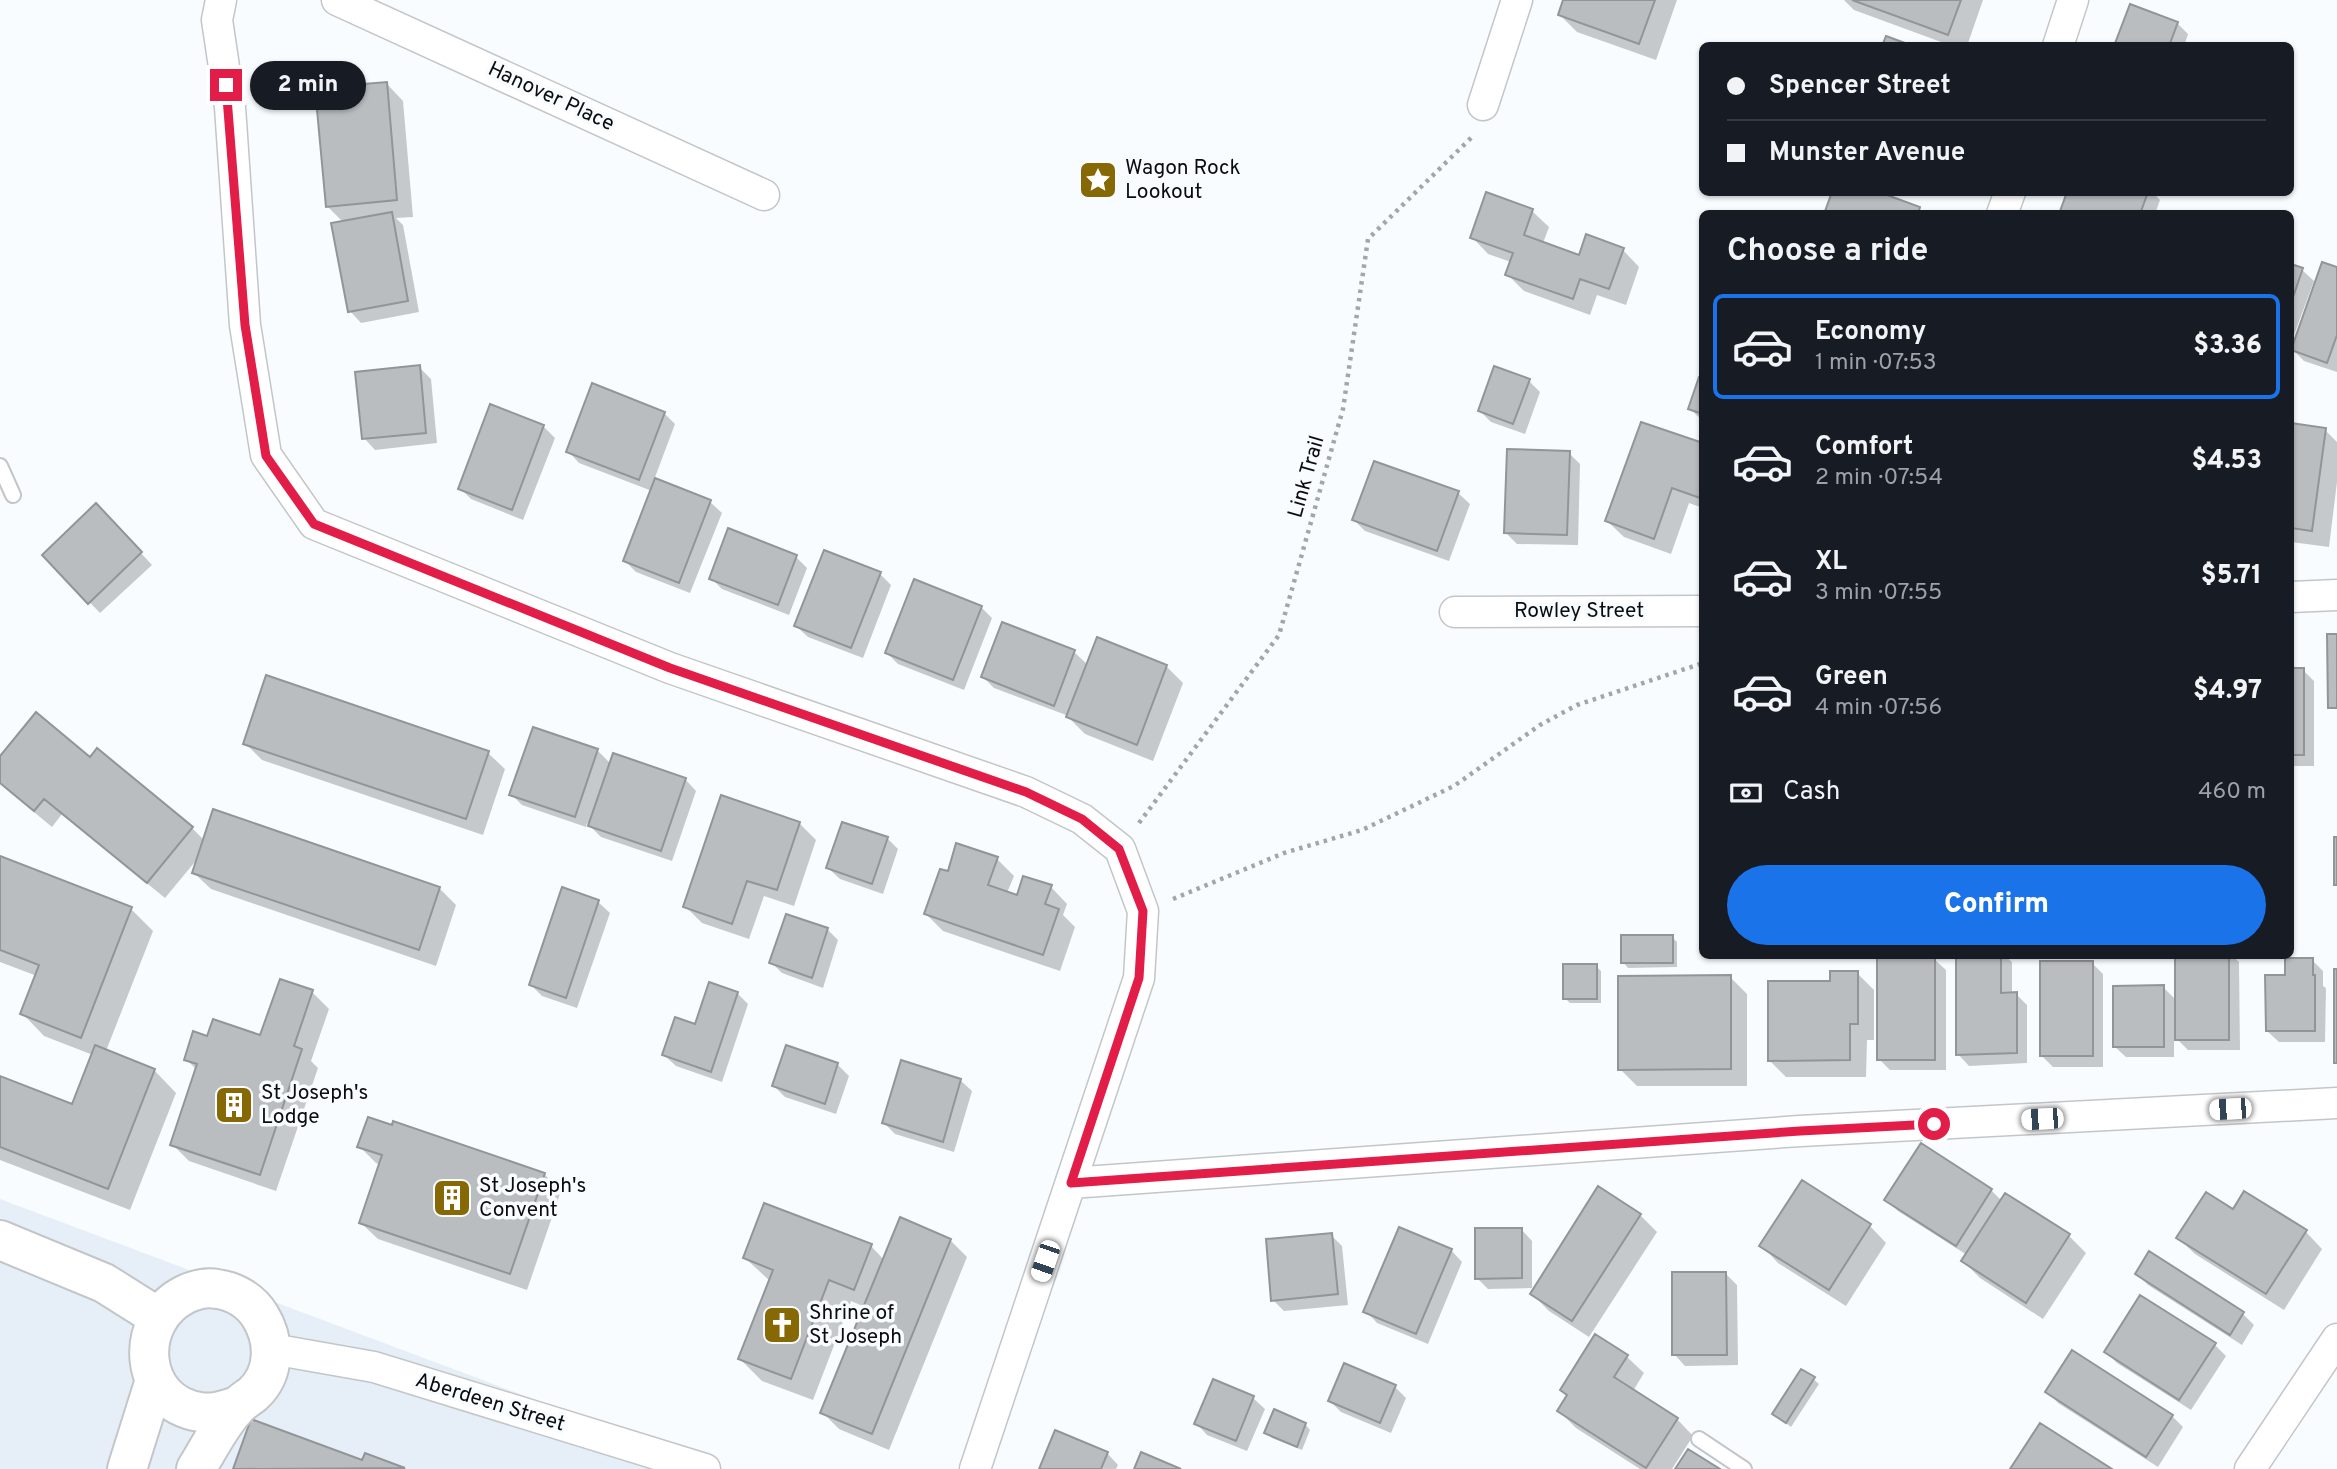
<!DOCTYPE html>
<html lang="en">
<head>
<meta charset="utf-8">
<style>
  body { margin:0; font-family:Overpass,sans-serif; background:#20242c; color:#f1f3f6; height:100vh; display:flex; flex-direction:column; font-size:26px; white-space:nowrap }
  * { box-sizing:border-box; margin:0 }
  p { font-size:23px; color:#9ea1a6 }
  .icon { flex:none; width:38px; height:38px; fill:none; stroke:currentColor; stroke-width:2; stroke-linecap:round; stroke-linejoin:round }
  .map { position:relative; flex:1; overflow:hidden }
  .drawer { position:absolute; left:1699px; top:210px; width:595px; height:749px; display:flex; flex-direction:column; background:#171b24; border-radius:10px; box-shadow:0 2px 5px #0004 }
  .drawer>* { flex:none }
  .guide { position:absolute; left:1699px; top:42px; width:595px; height:154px; border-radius:10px; box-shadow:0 2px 5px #0004; display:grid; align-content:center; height:154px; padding:0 28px; background:#171b24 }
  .end { position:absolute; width:32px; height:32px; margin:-16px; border:9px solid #e11d48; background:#fff; box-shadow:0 0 0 4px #fff }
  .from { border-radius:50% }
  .bubble { position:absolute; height:49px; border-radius:24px; background:#171b24; box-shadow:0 2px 5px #0004; font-size:23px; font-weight:800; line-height:49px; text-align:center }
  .car { position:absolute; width:21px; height:42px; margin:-21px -10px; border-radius:9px; box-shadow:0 0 5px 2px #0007; background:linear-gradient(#fff 24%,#345 0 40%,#fff 0 76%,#345 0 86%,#fff 0) }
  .guide b { display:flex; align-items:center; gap:24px; height:66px; font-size:26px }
  .guide b+b { border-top:2px solid #363941 }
  .guide i { width:18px; height:18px; background:#f1f3f6 }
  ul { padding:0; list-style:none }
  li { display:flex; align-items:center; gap:21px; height:105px; margin:0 14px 10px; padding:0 14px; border:4px solid transparent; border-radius:10px }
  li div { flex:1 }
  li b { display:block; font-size:26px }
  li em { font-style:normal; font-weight:800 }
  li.active { border-color:#1a73e8 }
  li>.icon { width:63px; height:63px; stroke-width:1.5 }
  h2 { padding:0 28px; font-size:32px; line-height:84px }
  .pay { display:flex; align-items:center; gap:18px; height:77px; padding:0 28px; font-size:26px }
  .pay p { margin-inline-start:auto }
  .primary-button { display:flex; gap:14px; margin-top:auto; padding:14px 28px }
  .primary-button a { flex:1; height:80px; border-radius:42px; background:#1a73e8; color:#fff; font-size:28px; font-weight:800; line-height:80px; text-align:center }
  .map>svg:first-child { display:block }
</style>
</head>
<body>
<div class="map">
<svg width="2337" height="1469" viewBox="0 0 2337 1469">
  <rect width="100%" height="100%" fill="#f8fcff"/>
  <path fill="#e6eff7" d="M0,1199L720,1469H0Z"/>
  <path fill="#0003" d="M1565,0H1677L1656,60L1577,32L1560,15Z
    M1844,0H1983L1967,46H1952L1854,10Z
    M2177,23L2188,34L2184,46H2116Z
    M387,84L403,101L413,217L396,218L403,225L419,312L361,323L350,311L344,223L327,206Z
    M2069,192H2152L2160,200L2155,214H2061Z
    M1532,211L1549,227L1543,243L1580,257L1623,250L1639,267L1626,305L1597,295L1590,315L1524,291L1507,274L1511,262L1488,254L1472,237Z
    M2291,266L2302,270L2314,281L2291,343Z
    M2337,269V372L2304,361L2293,350Z
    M419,367L431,379L437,443L375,450L364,438Z
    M1703,380V421L1690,409Z
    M1529,381L1540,392L1525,434L1491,422L1480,411Z
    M491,406L543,426L555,438L523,520L471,499L460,488Z
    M664,413L675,424L654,480L710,502L722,513L690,593L636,572L625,561L652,491L579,463L568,451Z
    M2291,425L2325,430L2337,442V482L2329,547L2291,542Z
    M1703,445V508L1689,503L1671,554L1624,537L1607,521Z
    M1569,453L1580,464L1578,545L1517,544L1506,533Z
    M1458,493L1470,504L1449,561L1365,531L1354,520Z
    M107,516L152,565L100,613L44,555Z
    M796,557L807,568L789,615L722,589L711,578Z
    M880,574L891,585L863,658L808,637L796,626Z
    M981,607L992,618L964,690L898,664L887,653Z
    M1003,624L1074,652L1088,665L1166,666L1183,683L1153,761L1085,734L1066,715L994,688L983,677Z
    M2291,670H2303L2314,681V766H2291Z
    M245,743L488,753L505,769L483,835L262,760Z
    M597,750L611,764L685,779L696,791L672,861L601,837L587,823L586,827L522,805L511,794Z
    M0,759L192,828L205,841L439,888L456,905L436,966L211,889L194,873L199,857L165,898L62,814L52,827L6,789L0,783Z
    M799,823L816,840L794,906L764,896L749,939L702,923L685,906Z
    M887,838L898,849L883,894L840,879L828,868Z
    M0,857L131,909L153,931L106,1051L154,1070L176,1093L130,1210L0,1160V1078L73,1106L93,1055L44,1036L22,1013L37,976L0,962Z
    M997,859L1014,876L1007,893L1018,897L1051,887L1067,904L1063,915L1075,927L1060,971L943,931L926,914L949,873Z
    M598,902L610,913L577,1008L542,996L531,985Z
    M827,929L838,940L823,988L782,973L771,962Z
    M1672,937L1677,942V967L1628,968L1623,962Z
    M1957,956H2005L2012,962V994H2016L2027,1005V1063L1969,1066L1958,1054Z
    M2177,956H2233L2239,962L2240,1050H2188L2174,1036V1057H2126L2114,1046L2163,987L2177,1001Z
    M1934,959L1946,970V1070H1890L1879,1059Z
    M2312,960L2323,971V986L2326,988L2325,1042H2279L2267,1031L2287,977Z
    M2092,963L2103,974V1067H2053L2042,1056Z
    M1596,966L1601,971V1003H1570L1565,998Z
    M1857,973L1874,990V1040H1867L1866,1077H1786L1769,1060L1832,983Z
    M1730,977L1747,994V1086H1637L1620,1069Z
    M312,992L329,1009L311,1061L318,1068L276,1191L189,1161L172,1144L197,1070L186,1059L208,1038L261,1037Z
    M737,993L748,1004L722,1082L676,1066L664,1055Z
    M838,1065L849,1076L836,1114L785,1097L774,1086Z
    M960,1080L972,1091L954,1152L895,1134L884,1123Z
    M359,1146L544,1174L561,1191L527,1290L378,1239L361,1223L381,1165L376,1163Z
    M1991,1190L2002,1201L2069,1236L2086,1253L2043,1319L1980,1278L1963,1261L1967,1255L1898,1211L1887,1200Z
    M1640,1215L1657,1232L1589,1337L1549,1311L1532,1294Z
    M1870,1226L1886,1243L1846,1306L1778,1263L1762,1246Z
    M1521,1229L1532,1241V1288L1488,1289L1477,1278Z
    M2306,1232L2322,1249L2284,1310L2195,1254L2178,1238Z
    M1331,1235L1342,1246L1348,1305L1284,1311L1273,1300Z
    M950,1240L967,1257L889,1450L839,1429L822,1412L865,1307L851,1301L813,1400L762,1381L740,1359L770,1281L745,1258L871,1246L884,1260Z
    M1451,1250L1462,1262L1428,1344L1377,1323L1366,1311Z
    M2150,1254L2243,1314L2254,1325L2242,1345L2148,1285L2137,1274Z
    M1726,1274L1737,1285L1738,1365L1685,1366L1674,1354Z
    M1596,1336L1627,1357L1644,1373L1633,1391L1677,1419L1693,1436L1672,1469H1640L1576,1428L1559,1411Z
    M2215,1345L2226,1356L2191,1410L2117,1363L2106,1352Z
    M2073,1352L2172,1416L2183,1427L2158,1467L2058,1403L2047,1391Z
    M1813,1379L1819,1384L1791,1427L1774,1414Z
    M1214,1382L1253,1398L1265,1409L1247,1451L1207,1435L1196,1423Z
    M1395,1387L1406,1398L1391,1433L1341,1412L1330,1401Z
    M252,1421L363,1463L366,1456L403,1469H235Z
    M1305,1424L1310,1430L1302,1450L1272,1438L1267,1432Z
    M1107,1453L1118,1465L1116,1469H1040Z"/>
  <path fill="#babdc0" stroke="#929598" stroke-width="2" d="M1563,0H1655L1639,44L1558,15Z
    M1852,0H1961L1948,35Z
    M2130,4L2178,22L2169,46H2114Z
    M1886,36L1913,46H1882Z
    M387,82L397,200L326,207L315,88Z
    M1486,192L1533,209L1524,235L1579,255L1586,234L1624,248L1609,289L1580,279L1573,299L1505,275L1513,253L1470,238Z
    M1832,192H1879L1920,207L1918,214H1824Z
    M2067,192H2148L2140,214H2059Z
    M392,212L408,301L348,312L331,223Z
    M2322,262L2337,267V335L2327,363L2291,350Z
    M2291,264L2303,268L2291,303Z
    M420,365L426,433L362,439L355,372Z
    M1494,366L1530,379L1513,424L1478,411Z
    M1699,377L1703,378V414L1688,409Z
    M592,383L665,412L639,480L566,452Z
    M490,404L544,425L512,510L458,489Z
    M1641,422L1703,443V499L1672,488L1654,539L1605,521Z
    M2291,423L2326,428L2312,531L2291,528Z
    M1507,449L1570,451L1567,535L1504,533Z
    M1374,461L1459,491L1437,551L1352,520Z
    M655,478L711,500L679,583L623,561Z
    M96,503L142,552L88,604L42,555Z
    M728,528L797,555L778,605L709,579Z
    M824,550L881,572L851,648L794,626Z
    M914,579L982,606L953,680L885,653Z
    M1002,622L1075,650L1054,706L981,677Z
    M2327,634H2337V708H2328Z
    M1097,637L1167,665L1137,745L1066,717Z
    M2291,668H2304V755H2291Z
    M266,675L489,751L466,819L243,744Z
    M36,712L90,757L97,748L193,827L147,883L44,799L34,811L0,783V756Z
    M533,727L598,749L575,817L509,795Z
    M613,753L686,778L661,851L588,826Z
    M721,795L800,822L777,890L747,881L732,924L683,907Z
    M213,809L440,887L419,950L192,873Z
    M842,822L888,837L872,884L826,868Z
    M2334,837H2337V885H2334Z
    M956,843L998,857L988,885L1017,895L1023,876L1052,885L1045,904L1059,909L1043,955L924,914L940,869L948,871Z
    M0,856L132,907L81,1038L20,1014L39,965L0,950Z
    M562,887L599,900L566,998L529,985Z
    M786,914L828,928L812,978L769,963Z
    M1621,935H1673V963H1621Z
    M1956,956H2001V993L2017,992V1053L1956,1055Z
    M2175,956H2229V1040H2175Z
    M1935,957V1060H1877V958Z
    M2285,958H2313V975H2315V1031H2266L2265,975H2285Z
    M2040,961H2093V1056H2040Z
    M1563,964H1597V999H1563Z
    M2334,969H2337V1063H2334Z
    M1830,971H1858V1024H1850V1060L1768,1061V981H1830Z
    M1731,975V1069L1618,1070V976Z
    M280,979L313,990L294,1046L302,1049L260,1175L170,1145L197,1064L184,1060L193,1031L207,1036L213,1019L260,1035Z
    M709,982L738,992L711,1072L662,1055L675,1017L695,1024Z
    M2164,985V1047H2113V986Z
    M95,1045L155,1069L108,1189L0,1147V1076L72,1104Z
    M786,1045L838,1063L825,1104L772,1086Z
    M901,1060L961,1079L943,1142L882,1123Z
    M368,1117L392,1125L393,1121L545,1173L510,1274L359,1223L382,1155L357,1147Z
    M1921,1143L1992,1189L1956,1246L1884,1200Z
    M1802,1180L1871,1224L1829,1290L1759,1246Z
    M1598,1186L1641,1214L1572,1321L1530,1294Z
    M2244,1191L2307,1230L2266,1294L2176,1238L2206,1192L2233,1209Z
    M2005,1193L2070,1234L2026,1303L1961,1261Z
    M764,1203L872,1244L854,1290L829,1280L791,1379L738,1359L773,1270L743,1258Z
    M900,1217L951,1239L872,1434L820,1413Z
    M1399,1227L1452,1249L1416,1334L1363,1312Z
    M1475,1228H1522V1278L1475,1279Z
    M1332,1233L1338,1294L1271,1301L1266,1239Z
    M2149,1251L2244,1312L2230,1335L2135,1274Z
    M1672,1272H1726L1727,1355H1672Z
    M2140,1295L2216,1343L2179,1400L2104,1352Z
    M1595,1334L1628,1355L1614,1377L1678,1418L1646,1468L1557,1411L1567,1395L1560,1390Z
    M2072,1350L2173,1415L2146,1457L2045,1392Z
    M1344,1363L1396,1385L1380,1423L1328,1401Z
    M1801,1369L1815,1377L1786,1423L1772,1414Z
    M1213,1379L1254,1396L1236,1441L1194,1424Z
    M1274,1409L1306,1423L1297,1447L1264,1433Z
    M251,1419L362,1460L365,1453L405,1468L233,1469Z
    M2040,1423L2112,1469H2010Z
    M1055,1430L1108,1452L1101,1469H1039Z
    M1688,1449L1720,1469H1675Z
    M1141,1452L1181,1469H1134Z"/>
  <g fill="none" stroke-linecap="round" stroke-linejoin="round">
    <defs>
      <path id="service" d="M0,466L13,495
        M1699,1439L1744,1469"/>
      <path id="minor" d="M221,0L217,20L230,107L245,325L266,455L314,524L670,668L1026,792L1082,819L1120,849L1143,911L1139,978L975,1469
        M337,0L764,195
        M2058,46L2073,0
        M1483,105L1517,0
        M2002,214L2010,192
        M2291,597L2337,595
        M1455,612L1703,611
        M1071,1183L1800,1131L2337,1103
        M272,1349L374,1367L705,1469
        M2250,1469L2337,1339"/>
      <path id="secondary" d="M0,1240L104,1283L158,1317
        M127,1469L155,1380
        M196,1469C208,1450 221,1423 237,1407C241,1402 248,1398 253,1394C276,1373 275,1340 260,1316C251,1301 234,1291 217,1289C207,1287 195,1290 186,1294C132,1320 138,1403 200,1412C213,1414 225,1410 237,1406"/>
    </defs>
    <use href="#service" stroke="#c3c6c9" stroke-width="18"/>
    <use href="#minor" stroke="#c3c6c9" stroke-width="33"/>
    <use href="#secondary" stroke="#c3c6c9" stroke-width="42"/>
    <path stroke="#a3a6a8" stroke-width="4.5" stroke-dasharray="3.5 5" stroke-linecap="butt" d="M1139,823L1279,635L1343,409L1368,239L1474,135
      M1173,899L1284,853L1362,830L1454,786L1540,725L1577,705L1703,663"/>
    <use href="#service" stroke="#fff" stroke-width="14"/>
    <use href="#minor" stroke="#fff" stroke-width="30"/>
    <use href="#secondary" stroke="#fff" stroke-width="38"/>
  </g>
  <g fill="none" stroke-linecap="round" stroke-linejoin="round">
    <path stroke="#e11d48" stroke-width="9" d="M226,85L245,325L266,456L314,524L670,668L1026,792L1082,819L1119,849L1143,911L1139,978L1071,1183L1800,1131L1934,1124"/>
  </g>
  <defs>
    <symbol id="sight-square" viewBox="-11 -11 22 22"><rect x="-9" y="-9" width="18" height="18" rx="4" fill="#866904" stroke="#f8fcff"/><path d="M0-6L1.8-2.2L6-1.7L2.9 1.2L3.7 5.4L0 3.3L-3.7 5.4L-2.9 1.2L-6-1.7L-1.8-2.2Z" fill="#fff"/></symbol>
    <symbol id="building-square" viewBox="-11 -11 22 22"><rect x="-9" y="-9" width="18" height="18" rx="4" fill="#866904" stroke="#f8fcff"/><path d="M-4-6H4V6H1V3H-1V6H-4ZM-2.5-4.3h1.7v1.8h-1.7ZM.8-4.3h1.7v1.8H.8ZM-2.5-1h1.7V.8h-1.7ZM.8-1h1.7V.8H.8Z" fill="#fff"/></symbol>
    <symbol id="church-square" viewBox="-11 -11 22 22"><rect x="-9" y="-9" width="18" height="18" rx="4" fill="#866904" stroke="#f8fcff"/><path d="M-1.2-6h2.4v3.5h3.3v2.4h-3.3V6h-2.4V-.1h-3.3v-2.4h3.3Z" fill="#fff"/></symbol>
  </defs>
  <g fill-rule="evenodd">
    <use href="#sight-square" x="1076" y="158" width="44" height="44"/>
    <use href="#building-square" x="212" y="1083" width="44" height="44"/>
    <use href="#building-square" x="430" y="1176" width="44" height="44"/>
    <use href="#church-square" x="760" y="1303" width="44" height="44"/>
  </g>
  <g text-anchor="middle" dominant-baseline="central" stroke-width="7" stroke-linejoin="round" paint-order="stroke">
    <g font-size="21" fill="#0b0c0d" stroke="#f8fcff">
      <text transform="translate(551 97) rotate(25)">Hanover Place</text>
      <text transform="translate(1307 477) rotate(-74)">Link Trail</text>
      <text x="1579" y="611">Rowley Street</text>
      <text transform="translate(490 1403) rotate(17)">Aberdeen Street</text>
    </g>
    <g font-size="21" fill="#0b0c0d" stroke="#f8fcff" text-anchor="start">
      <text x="1125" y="168">Wagon Rock<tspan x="1125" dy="24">Lookout</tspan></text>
      <text x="261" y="1093">St Joseph's<tspan x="261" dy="24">Lodge</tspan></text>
      <text x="479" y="1186">St Joseph's<tspan x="479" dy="24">Convent</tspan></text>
      <text x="809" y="1313">Shrine of<tspan x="809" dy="24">St Joseph</tspan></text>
    </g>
  </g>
</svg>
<i class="end from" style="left:1934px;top:1124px"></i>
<i class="end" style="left:226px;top:85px"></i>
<div class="bubble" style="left:250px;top:61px;width:116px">2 min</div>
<i class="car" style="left:2230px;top:1109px;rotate:267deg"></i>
<i class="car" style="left:2042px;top:1119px;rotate:267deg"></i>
<i class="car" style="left:1045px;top:1261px;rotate:199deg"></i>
<div class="guide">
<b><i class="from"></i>Spencer Street</b>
<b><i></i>Munster Avenue</b>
</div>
<section class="drawer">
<h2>Choose a ride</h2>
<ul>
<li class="active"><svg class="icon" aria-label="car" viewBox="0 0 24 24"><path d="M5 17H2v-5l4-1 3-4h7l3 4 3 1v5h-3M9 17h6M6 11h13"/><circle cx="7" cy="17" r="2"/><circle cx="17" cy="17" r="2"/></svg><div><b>Economy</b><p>1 min · 07:53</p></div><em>$3.36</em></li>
<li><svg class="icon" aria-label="car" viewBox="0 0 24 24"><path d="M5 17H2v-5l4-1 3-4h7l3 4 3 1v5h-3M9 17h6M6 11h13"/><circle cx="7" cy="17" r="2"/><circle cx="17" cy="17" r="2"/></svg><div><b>Comfort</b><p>2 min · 07:54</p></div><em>$4.53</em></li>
<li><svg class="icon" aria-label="car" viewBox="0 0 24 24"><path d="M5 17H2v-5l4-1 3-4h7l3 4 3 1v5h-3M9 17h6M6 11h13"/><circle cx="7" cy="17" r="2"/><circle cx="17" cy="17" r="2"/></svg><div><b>XL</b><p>3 min · 07:55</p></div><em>$5.71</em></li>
<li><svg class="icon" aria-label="car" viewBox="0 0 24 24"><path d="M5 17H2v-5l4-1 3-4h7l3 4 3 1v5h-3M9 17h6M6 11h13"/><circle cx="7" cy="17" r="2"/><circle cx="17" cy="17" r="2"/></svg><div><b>Green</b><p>4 min · 07:56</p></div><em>$4.97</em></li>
</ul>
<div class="pay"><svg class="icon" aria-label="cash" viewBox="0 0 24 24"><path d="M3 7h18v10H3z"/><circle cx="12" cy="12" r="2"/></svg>Cash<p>460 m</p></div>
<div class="primary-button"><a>Confirm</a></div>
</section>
</div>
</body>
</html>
